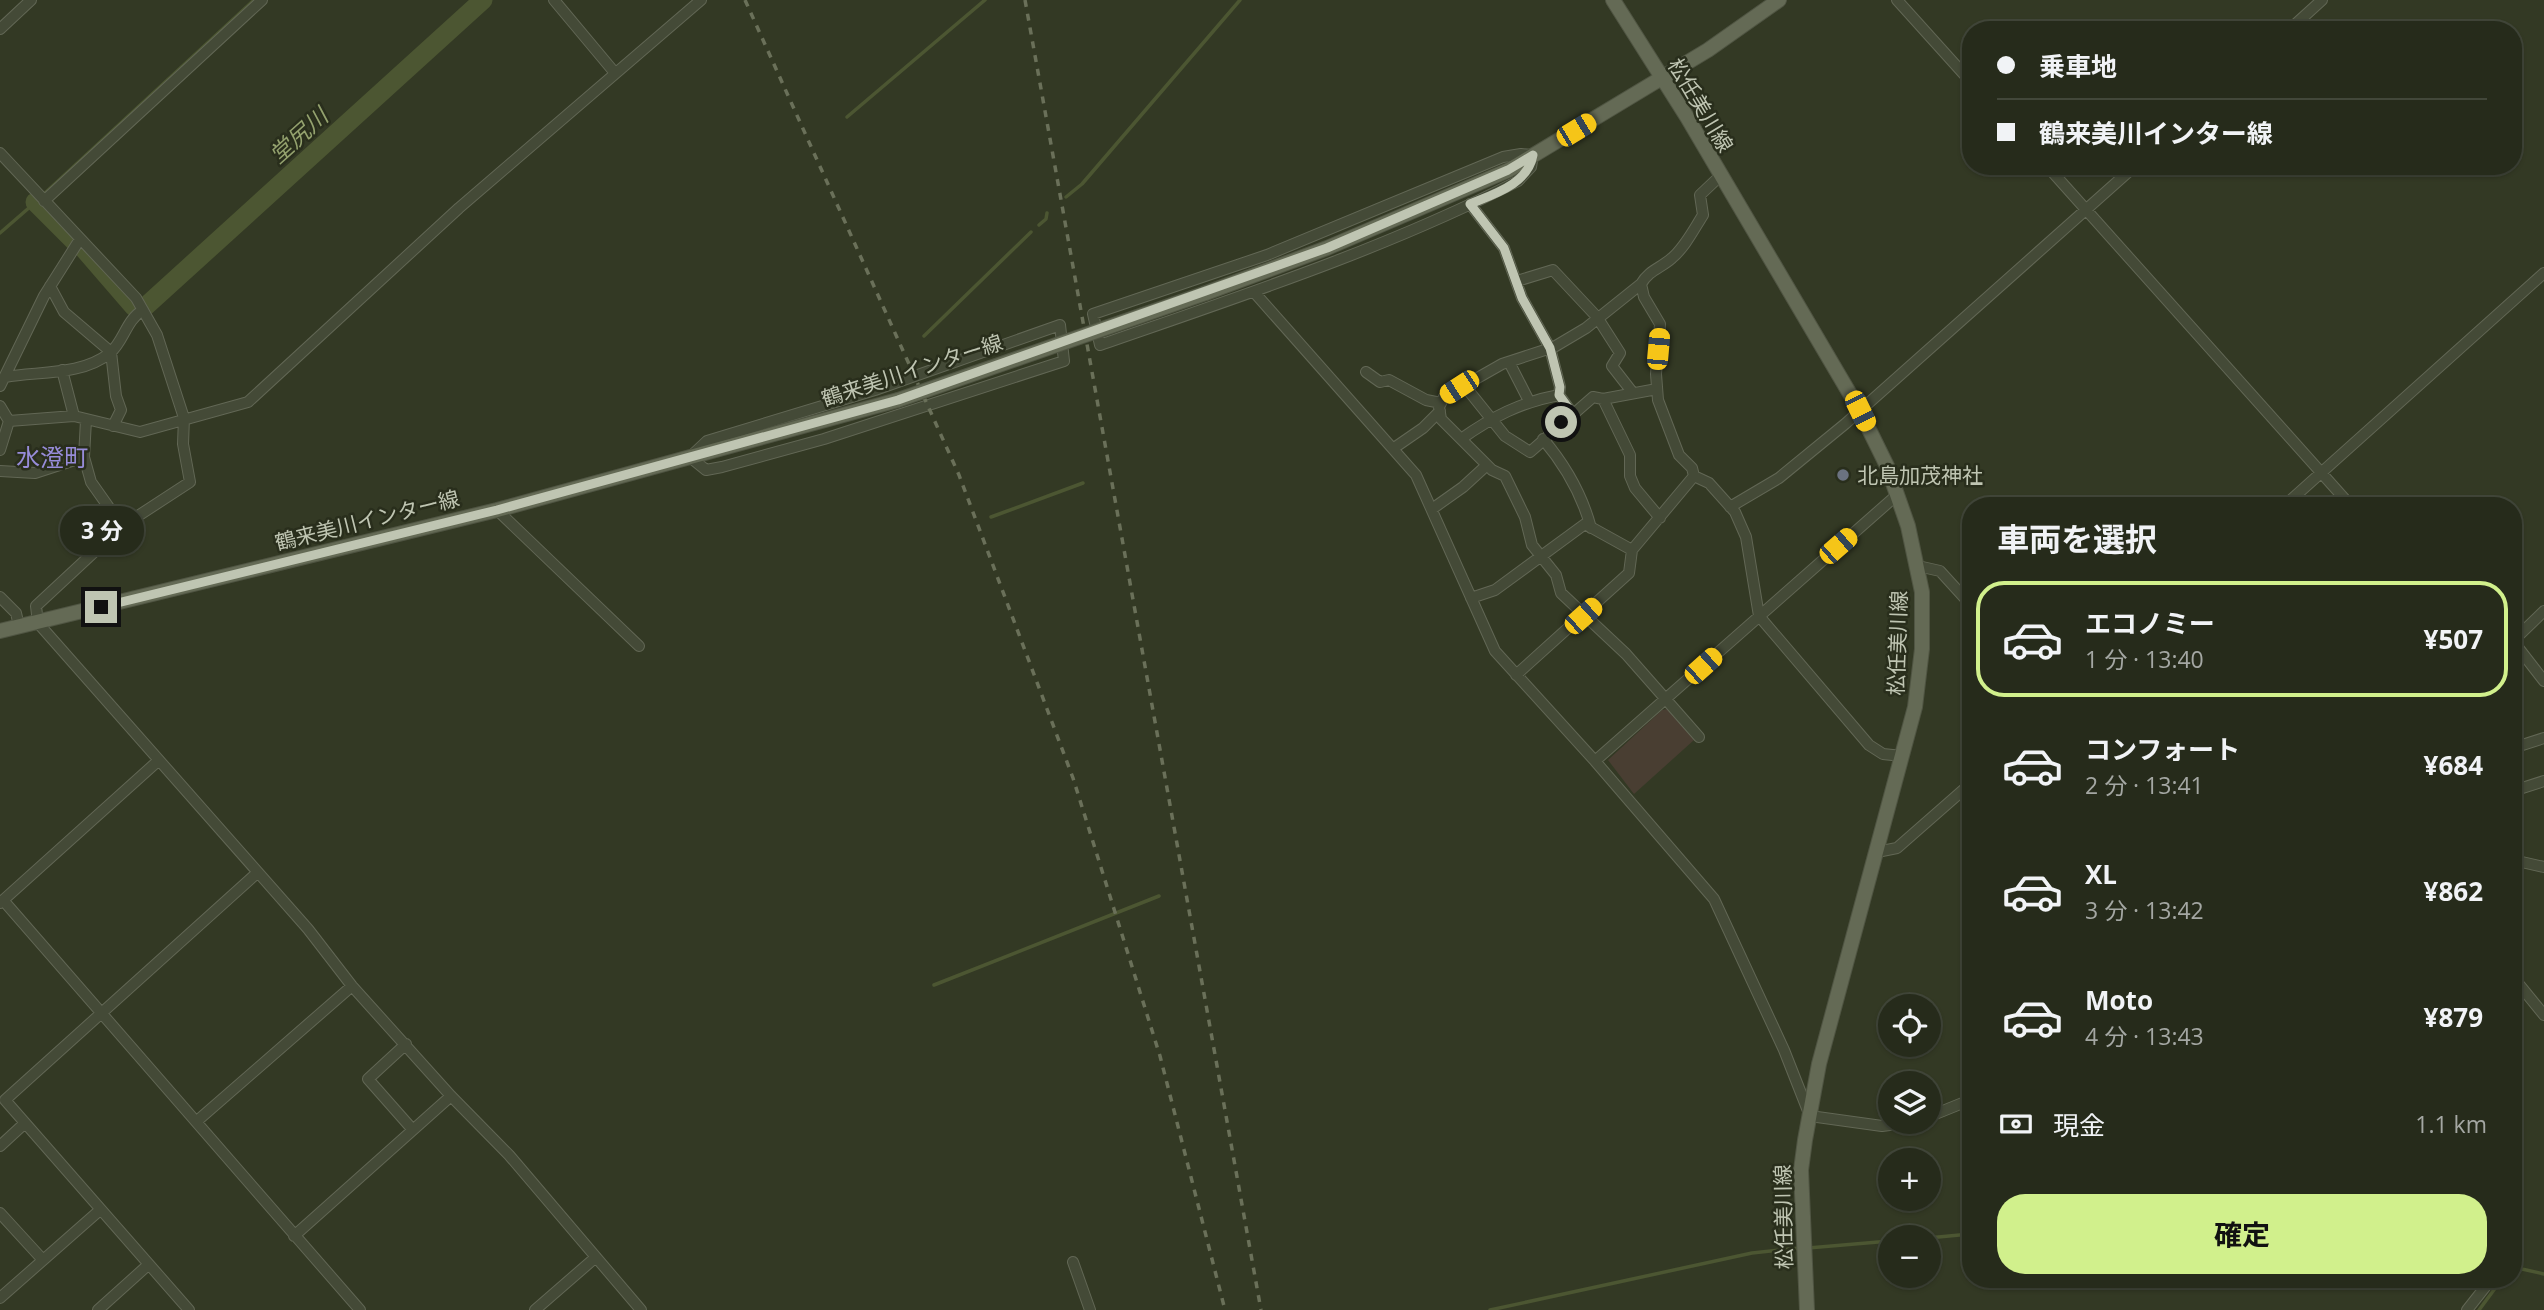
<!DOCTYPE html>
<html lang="ja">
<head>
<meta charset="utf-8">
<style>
  body { margin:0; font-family:"Open Sans","Noto Sans JP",sans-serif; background:#323728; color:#f1f3f6; height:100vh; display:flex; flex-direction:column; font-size:26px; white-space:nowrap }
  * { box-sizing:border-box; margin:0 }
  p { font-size:23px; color:#a4a7a3 }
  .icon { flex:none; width:38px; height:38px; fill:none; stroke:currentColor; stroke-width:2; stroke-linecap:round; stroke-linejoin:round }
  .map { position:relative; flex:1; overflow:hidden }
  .sheet { position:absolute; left:1962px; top:497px; width:560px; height:791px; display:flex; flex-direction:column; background:#262b1b; border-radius:28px; box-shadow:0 2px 5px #0004,0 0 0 2px #42473a }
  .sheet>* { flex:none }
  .hud { position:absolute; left:1962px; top:21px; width:560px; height:154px; border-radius:28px; box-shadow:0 2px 5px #0004,0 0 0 2px #42473a; display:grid; align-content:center; height:154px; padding:0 35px; background:#262b1b }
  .fabs { position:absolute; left:1878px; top:994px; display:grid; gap:14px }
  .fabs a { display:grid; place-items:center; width:63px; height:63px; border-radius:50%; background:#262b1b; box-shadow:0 2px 5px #0004,0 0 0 2px #42473a; font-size:35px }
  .end { position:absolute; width:32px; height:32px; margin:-16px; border:9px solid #bfc5b2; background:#111; box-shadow:0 0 0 4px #111 }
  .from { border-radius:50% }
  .bubble { position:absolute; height:49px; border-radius:24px; background:#262b1b; box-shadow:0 2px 5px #0004,0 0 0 2px #42473a; font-size:23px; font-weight:700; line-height:49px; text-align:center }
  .car { position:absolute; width:21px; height:42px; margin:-21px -10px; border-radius:9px; box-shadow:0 0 5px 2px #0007; background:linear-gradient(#f5c518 24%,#345 0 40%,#f5c518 0 76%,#345 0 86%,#f5c518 0) }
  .hud b { display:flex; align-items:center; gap:24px; height:66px; font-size:26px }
  .hud b+b { border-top:2px solid #42473a }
  .hud i { width:18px; height:18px; background:#f1f3f6 }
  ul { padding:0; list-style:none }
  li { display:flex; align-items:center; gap:21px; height:116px; margin:0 14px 10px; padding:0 21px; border:4px solid transparent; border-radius:28px }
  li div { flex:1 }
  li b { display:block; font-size:26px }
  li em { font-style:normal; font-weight:700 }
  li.active { border-color:#d1f08c }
  li>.icon { width:63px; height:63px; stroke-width:1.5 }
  h2 { padding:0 35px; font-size:32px; line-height:84px }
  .pay { display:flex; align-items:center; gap:18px; height:77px; padding:0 35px; font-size:26px }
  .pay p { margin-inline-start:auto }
  .primary-button { display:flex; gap:14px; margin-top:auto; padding:14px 35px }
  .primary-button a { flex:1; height:80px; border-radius:28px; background:#d1f08c; color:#111; font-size:28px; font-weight:700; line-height:80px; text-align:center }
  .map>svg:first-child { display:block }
</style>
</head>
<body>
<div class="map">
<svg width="2544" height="1310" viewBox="0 0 2544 1310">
  <rect width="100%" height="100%" fill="#333924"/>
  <path fill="#493e32" d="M1667,709L1694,740L1634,794L1608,760L1662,710Z"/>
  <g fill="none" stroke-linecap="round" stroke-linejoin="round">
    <path stroke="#4c5632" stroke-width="3.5" d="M847,117L985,0
      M45,193L254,0
      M1066,197L1082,184L1240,0
      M1039,225L1046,219L1047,213
      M0,233L38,200
      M924,336L1031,232
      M991,517L1083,483
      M934,985L1159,896
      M1928,1238L1970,1234
      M1808,1248L1890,1241
      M2513,1267L2544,1274
      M1490,1310L1752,1253L1800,1248
      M2479,1310L2502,1279"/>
    <path stroke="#4c5632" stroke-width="19" d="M35,202L74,241
      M83,248L134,307
      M146,306L483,0"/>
    <defs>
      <path id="minor" d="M554,0L615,73
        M1897,0L1970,81
        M0,29L31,0
        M2289,30L2322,0
        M0,153L136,298L157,335L184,418L183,444L190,482L121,527L36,606L38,623L308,929L352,986L451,1096L509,1155L641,1310
        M1521,154L1533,155L1531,167L1518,181C1385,249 1241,296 1100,345L1093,314L1267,255L1503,157Z
        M2047,166L2351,506
        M1719,177L1700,195L1703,215C1694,229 1685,247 1672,258C1661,268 1649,270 1641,284L1644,297L1660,324L1656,374L1658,400L1679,455L1692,468L1694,476L1709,483L1735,512L1746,537L1759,616L1869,745L1883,754L1902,756
        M44,201L262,0
        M1470,204L1504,248L1522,298L1550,348L1560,387L1559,395
        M1517,281L1553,270L1597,317L1620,353L1612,366L1633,393
        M1641,284L1586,328L1554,347L1502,364L1444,397L1439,407L1441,419L1492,470L1505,476L1525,517L1532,545L1556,575L1561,593L1626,654L1699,737
        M50,286L64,312L111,352L116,396L121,410L113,426
        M1254,292L1416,475L1495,651L1595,761L1714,899L1784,1050L1810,1116L1882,1126L1912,1122
        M1060,325L1064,361L824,439L722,467L706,470L690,457L707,441L875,390Z
        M1509,362L1529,401
        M62,370L74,416
        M1366,372L1380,382L1389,380L1426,400L1441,403
        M5,377C39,371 81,376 110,353C124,341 126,320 143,310
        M1464,385L1505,436L1530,452L1593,397L1603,399L1657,389
        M0,386L44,296L80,239
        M1603,399L1630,455V476L1635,488L1660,518
        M0,406L9,421
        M86,420L84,457L91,482L110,509L114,534
        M9,421L74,416L140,432L248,402L459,208L701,0
        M1461,439C1492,417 1521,402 1559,395L1572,413
        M1543,439C1565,465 1582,494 1591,528
        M1394,448L1423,428L1440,411
        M0,450L9,421
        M0,471L35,473L84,457
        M2284,506L2544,273
        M1730,507L1779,478L1845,424L2135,166
        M1432,509L1463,487L1487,465
        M497,510L639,646
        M1918,566L1940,571L1970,604
        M0,597L16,613L19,626
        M1471,598L1495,590L1585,524L1632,550
        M2513,641L2544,681
        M2513,641L2544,611
        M1516,675L1629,573L1632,550L1694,476
        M2513,748L2544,738
        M1595,761L1898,494
        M2513,763L2516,747
        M2513,791L2544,781
        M1877,852L1897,848L1970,784
        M2513,860L2544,867
        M3,900L360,1310
        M0,903L159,760
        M2513,977L2544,1015
        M406,1044L368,1079L413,1130
        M1928,1117L1970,1100
        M197,1121L352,986
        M0,1146L25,1123
        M0,1213L43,1260
        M294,1236L451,1096
        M1073,1262L1090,1310
        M0,1298L100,1210
        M98,1310L148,1265
        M189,1310L5,1100L257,873
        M535,1310L596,1257
        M2467,1310L2486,1286"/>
      <path id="major" d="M1613,0L1687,117L1860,411L1887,466L1908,526L1922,592V649L1915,707L1819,1064L1805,1140L1801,1170L1807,1310
        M1206,293L1327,248L1509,170L1708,50L1779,0
        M0,631L497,510L898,400"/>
    </defs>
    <use href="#minor" stroke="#626755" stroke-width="12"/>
    <use href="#major" stroke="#505543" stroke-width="16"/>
    <use href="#minor" stroke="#444a37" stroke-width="10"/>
    <use href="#major" stroke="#646a55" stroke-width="14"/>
    <path stroke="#6a7059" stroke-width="3.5" stroke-dasharray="7 7" stroke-linecap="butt" d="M745,0L959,475L1073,778L1160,1056L1225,1310
      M1025,0L1261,1310"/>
    <defs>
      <path id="major-bridge" d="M898,400L1206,293"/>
    </defs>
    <use href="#major-bridge" stroke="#505543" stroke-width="16" stroke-linecap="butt"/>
    <use href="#major-bridge" stroke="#646a55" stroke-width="14"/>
  </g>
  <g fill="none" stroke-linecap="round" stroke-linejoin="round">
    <path stroke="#bfc5b2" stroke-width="9" d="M101,607L497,510L898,400L1327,248L1508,170L1533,155C1528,184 1494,194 1470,204L1504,248L1522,298L1550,348L1560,387L1559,395L1572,413L1561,422"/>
  </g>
  <circle fill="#6b7280" stroke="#292e1c" stroke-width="2.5" cx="1843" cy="475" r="7"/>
  <g text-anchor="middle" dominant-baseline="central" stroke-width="5" stroke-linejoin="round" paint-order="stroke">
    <g font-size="21" fill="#bfc5b2" stroke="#292e1c">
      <text transform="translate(1701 105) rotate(59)">松任美川線</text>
      <text transform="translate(912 370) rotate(-18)">鶴来美川インター線</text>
      <text transform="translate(367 520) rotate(-14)">鶴来美川インター線</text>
      <text transform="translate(1897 643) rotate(-88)">松任美川線</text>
      <text transform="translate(1783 1217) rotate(-91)">松任美川線</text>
    </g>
    <g font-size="21" fill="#bfc5b2" stroke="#292e1c" text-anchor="start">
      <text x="1857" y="475">北島加茂神社</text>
    </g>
    <g font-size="23" font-style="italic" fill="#94a26e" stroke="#292e1c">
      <text transform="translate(298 135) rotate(-42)">堂尻川</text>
    </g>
    <g font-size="24" fill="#978cd9" stroke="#292e1c">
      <text x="52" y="456">水澄町</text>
    </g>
  </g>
</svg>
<div class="fabs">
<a><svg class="icon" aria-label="locate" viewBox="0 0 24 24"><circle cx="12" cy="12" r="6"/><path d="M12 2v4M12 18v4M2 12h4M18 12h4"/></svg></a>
<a><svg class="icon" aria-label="layers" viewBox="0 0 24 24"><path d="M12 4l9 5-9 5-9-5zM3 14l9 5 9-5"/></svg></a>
<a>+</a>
<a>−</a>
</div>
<i class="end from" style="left:1561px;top:422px"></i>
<i class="end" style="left:101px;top:607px"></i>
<div class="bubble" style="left:60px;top:506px;width:84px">3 分</div>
<i class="car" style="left:1576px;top:130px;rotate:59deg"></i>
<i class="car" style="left:1658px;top:349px;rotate:5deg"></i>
<i class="car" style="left:1459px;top:387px;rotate:237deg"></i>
<i class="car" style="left:1860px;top:411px;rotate:154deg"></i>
<i class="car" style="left:1838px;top:546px;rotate:49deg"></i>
<i class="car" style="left:1583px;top:616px;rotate:48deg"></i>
<i class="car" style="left:1703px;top:666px;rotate:48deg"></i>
<div class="hud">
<b><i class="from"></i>乗車地</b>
<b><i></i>鶴来美川インター線</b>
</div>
<section class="sheet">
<h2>車両を選択</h2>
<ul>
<li class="active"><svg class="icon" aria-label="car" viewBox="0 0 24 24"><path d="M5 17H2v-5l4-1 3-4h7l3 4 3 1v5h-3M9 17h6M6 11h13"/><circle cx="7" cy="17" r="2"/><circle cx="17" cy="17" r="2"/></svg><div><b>エコノミー</b><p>1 分 · 13:40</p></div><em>¥507</em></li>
<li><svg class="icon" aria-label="car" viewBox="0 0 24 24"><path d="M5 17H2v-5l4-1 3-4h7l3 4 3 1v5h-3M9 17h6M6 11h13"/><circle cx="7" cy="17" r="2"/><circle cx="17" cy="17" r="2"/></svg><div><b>コンフォート</b><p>2 分 · 13:41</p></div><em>¥684</em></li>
<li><svg class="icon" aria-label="car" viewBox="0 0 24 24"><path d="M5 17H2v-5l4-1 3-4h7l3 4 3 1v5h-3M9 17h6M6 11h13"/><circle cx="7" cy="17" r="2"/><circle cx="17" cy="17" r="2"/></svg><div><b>XL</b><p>3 分 · 13:42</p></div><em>¥862</em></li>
<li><svg class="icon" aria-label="car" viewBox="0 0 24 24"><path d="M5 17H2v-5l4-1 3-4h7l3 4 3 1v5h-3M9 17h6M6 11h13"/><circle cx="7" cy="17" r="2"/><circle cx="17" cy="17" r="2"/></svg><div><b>Moto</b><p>4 分 · 13:43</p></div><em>¥879</em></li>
</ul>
<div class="pay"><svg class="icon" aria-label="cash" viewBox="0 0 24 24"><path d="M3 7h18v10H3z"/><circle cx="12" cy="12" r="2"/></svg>現金<p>1.1 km</p></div>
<div class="primary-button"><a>確定</a></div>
</section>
</div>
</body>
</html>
